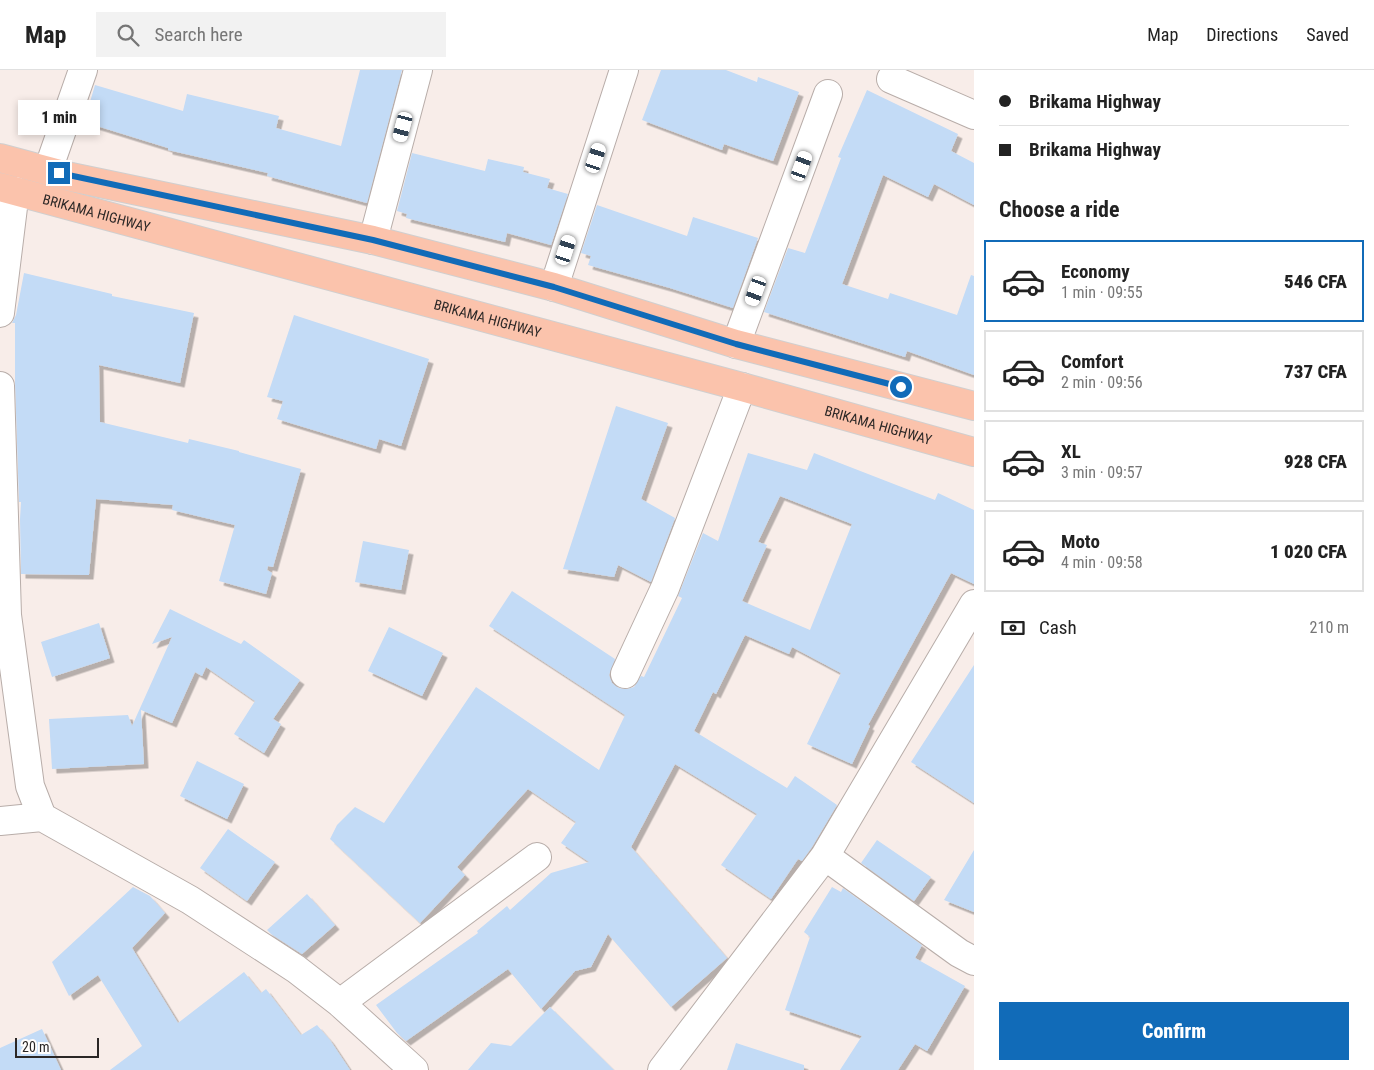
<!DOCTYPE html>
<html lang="en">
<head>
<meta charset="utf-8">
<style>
  body { margin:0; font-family:"Roboto Condensed",sans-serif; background:#f2f2f2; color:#222; height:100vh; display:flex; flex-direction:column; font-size:19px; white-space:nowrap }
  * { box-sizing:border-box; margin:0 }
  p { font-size:16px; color:#767676 }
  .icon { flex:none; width:28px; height:28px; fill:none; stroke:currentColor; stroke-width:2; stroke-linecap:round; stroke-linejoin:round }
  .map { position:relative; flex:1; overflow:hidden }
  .details { display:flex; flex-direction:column; background:#fff; width:400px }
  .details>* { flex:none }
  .top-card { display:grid; align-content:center; height:110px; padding:0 25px; background:#fff }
  .scale { position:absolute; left:15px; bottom:12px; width:84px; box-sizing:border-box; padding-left:5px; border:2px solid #2b2726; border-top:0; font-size:14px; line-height:18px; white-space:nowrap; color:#2b2726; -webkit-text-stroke:4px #fffdfc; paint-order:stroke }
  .end { position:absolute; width:22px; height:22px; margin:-11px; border:6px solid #116bb8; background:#fff; box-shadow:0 0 0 2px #fff }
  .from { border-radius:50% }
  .bubble { position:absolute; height:35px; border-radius:0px; background:#fff; box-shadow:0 2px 8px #0003; font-size:16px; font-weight:800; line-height:35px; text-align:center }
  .car { position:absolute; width:15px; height:30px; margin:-15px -8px; border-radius:6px; box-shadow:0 0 4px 1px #0007; background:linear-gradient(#fff 24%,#345 0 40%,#fff 0 76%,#345 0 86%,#fff 0) }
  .top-card b { display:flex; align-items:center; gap:18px; height:48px; font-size:19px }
  .top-card b+b { border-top:1px solid #e0e0e0 }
  .top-card i { width:12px; height:12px; background:#222 }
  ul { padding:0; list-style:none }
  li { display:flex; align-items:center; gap:15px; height:82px; margin:0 10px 8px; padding:0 15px; border:2px solid #e0e0e0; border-radius:0px }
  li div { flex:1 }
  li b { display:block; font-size:19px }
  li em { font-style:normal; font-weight:800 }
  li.current { border-color:#116bb8 }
  li>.icon { width:45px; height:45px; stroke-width:1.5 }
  h2 { padding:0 25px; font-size:22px; line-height:60px }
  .pay { display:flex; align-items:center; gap:12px; height:55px; padding:0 25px; font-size:19px }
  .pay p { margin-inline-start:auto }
  .action { display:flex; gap:10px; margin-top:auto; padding:10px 25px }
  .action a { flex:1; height:58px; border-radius:0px; background:#116bb8; color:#fff; font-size:20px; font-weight:800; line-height:58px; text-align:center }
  header { display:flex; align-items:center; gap:30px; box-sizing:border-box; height:70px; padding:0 25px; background:#fff; border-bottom:1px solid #e0e0e0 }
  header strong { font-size:24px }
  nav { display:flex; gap:28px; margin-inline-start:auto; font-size:18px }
  .search { width:350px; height:45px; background:#f2f2f2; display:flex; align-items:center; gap:12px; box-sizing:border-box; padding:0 18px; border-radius:0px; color:#767676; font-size:19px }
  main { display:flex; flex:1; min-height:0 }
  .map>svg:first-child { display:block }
</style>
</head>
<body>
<header>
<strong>Map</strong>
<div class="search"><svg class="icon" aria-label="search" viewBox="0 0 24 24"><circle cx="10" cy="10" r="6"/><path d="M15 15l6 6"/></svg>Search here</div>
<nav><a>Map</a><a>Directions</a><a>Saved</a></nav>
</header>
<main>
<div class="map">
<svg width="974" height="1000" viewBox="0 0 974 1000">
  <defs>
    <filter id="shadow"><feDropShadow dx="4.5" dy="4.5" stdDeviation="0" flood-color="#0004"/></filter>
  </defs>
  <rect width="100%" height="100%" fill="#f8ede9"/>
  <path fill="#c3dbf6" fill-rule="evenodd" filter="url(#shadow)" d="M360,0H402L367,133L267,106L268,103L168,80V78L84,52L95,15L183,41L187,24L279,46L276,58L341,76Z
    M661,0H726L757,12L758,7L799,22L773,91L724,74L722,80L642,50Z
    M867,20L958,64L951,81L974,93V135L934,114L928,127L883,105L842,214L888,229L890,223L957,245L971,205L974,206V305L907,281L905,287L764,242L788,178L805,183L841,88L838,87Z
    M412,83L485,101L488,89L524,97L523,102L550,109L547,118L568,124L551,175L507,163L505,172L406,148L407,144L397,141Z
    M597,135L687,166L693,147L758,168L733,238L670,218L588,195L591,186L581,183Z
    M24,203L112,224V226L194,243L180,313L99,295L100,352L188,373L189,369L239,381V382L301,399L273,497L268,496L267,500L272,503L266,524L219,511L235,455L172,440L173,435L96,429L89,505L21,504L20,449L21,432H19L15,312V253H12L16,245Z
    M294,245L429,289L401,376L379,369L376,379L277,349L283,331L267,327Z
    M616,336L668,353L641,429L675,448L651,512L618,495L614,507L563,499Z
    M748,383L807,400L814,383L935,430L938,423L974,440V514L951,503L868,655L870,656L852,694L807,674L841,603L792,577L789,584L745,565L716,624L713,622L694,661L787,718L795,706L837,735L812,777L802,791L798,789L771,829L721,795L757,744L675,694L631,777L727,888L671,937L608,864L591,897L575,901L541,939L508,899L406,971L397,963L376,935L478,863L477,861L507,836L510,840L551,803L589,792L561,773L576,752L528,719L457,797L465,805L420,853L330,769L337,755L355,737L384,753L476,617L599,700L625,645L489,556L512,521L615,589L609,605L612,613L619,618L627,619L634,617L641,606L644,607L682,528L678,526L703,463L718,471ZM780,426L852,454L810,560L742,531L767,475L758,472Z
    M363,471L409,480L401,520L355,512Z
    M170,539L241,574L244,570L300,610L273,649L281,654L264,683L234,664L255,631L206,597L202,606L195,602L172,653L141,640L144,694L52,699L49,649L128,645L132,656L172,567L152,574Z
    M99,553L110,588L52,607L41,572Z
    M389,557L443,583L422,626L368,601Z
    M974,595V733L911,692Z
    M197,691L244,714L227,749L180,726Z
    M228,759L275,792L247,831L200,798Z
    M877,770L931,807L914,831L861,793Z
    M974,780V842L944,830Z
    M133,817L150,826L165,843L132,878L178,953L244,902L261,923L266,919L301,965L317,955L330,970L350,1000H110L142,976L98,905L69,926L52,892Z
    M832,817L841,822L843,818L922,875L915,888L965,916L927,981L915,974L898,1000H840L862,966L785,940L810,867L804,862Z
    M307,824L335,855L302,884L271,864L267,860Z
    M550,937L614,1000H468L491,973L511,976Z
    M42,959L61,1000H0V978Z
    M736,973L804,995V1000H727Z"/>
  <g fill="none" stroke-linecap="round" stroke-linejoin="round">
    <defs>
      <path id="minor" d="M891,9L974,45
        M48,100L83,0
        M373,170L418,0
        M554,217L624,0
        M0,243L15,121
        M736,274L828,24
        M0,316L7,545L30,716L42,747
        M625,604L665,518L742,317
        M0,751L42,747L190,830L296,899L340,933L414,1000
        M825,786L959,883L974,891
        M340,933L537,787
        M662,1000L825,786L974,534"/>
      <g id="highway">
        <path d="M0,88L71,107L373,170L554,217L736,274L974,336"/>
        <path id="s1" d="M0,117L742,317L974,382"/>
      </g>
    </defs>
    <use href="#minor" stroke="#b8ada9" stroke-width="30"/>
    <use href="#highway" stroke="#d0cfcf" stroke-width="30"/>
    <use href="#minor" stroke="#fff" stroke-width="28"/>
    <use href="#highway" stroke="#fbc3ac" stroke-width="28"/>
  </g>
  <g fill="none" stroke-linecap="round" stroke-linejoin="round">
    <path stroke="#116bb8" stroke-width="6" d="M59,103L373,170L554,217L736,274L901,317"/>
  </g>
  <g text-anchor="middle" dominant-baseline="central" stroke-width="5" stroke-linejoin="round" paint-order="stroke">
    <g font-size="14" fill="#2b2726" stroke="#fffdfc">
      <text stroke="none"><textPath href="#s1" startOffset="100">BRIKAMA HIGHWAY</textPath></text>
      <text stroke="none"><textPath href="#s1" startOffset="505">BRIKAMA HIGHWAY</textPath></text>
      <text stroke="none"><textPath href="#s1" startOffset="910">BRIKAMA HIGHWAY</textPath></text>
    </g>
  </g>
</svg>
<div class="scale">20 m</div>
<i class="end from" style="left:901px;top:317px"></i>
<i class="end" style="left:59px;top:103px"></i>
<div class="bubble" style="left:18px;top:30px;width:82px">1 min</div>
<i class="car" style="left:403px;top:57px;rotate:195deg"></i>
<i class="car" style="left:596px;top:88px;rotate:18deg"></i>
<i class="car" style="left:802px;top:96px;rotate:20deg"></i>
<i class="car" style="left:566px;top:180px;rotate:18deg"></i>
<i class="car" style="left:756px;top:221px;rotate:200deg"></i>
</div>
<section class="details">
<div class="top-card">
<b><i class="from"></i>Brikama Highway</b>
<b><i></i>Brikama Highway</b>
</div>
<h2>Choose a ride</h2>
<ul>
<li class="current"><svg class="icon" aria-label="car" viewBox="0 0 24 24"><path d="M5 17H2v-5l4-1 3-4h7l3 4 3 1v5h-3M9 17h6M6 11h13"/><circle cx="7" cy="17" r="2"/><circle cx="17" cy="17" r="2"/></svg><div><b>Economy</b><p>1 min · 09:55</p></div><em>546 CFA</em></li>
<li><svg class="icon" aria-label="car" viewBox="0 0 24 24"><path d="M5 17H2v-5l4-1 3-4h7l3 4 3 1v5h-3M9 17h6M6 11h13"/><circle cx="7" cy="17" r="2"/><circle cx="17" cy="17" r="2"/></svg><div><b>Comfort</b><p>2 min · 09:56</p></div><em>737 CFA</em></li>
<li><svg class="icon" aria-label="car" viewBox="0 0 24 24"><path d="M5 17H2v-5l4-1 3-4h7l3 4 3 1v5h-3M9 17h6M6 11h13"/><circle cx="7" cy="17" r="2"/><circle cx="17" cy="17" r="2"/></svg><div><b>XL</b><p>3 min · 09:57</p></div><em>928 CFA</em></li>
<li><svg class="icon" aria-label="car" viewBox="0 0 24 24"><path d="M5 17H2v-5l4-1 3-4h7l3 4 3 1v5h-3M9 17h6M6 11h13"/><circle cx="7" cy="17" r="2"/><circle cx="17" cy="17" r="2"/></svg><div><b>Moto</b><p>4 min · 09:58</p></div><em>1 020 CFA</em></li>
</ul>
<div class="pay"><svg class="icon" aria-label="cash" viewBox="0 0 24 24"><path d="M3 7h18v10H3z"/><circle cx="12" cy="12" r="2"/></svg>Cash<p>210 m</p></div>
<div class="action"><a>Confirm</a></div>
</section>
</main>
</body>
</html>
